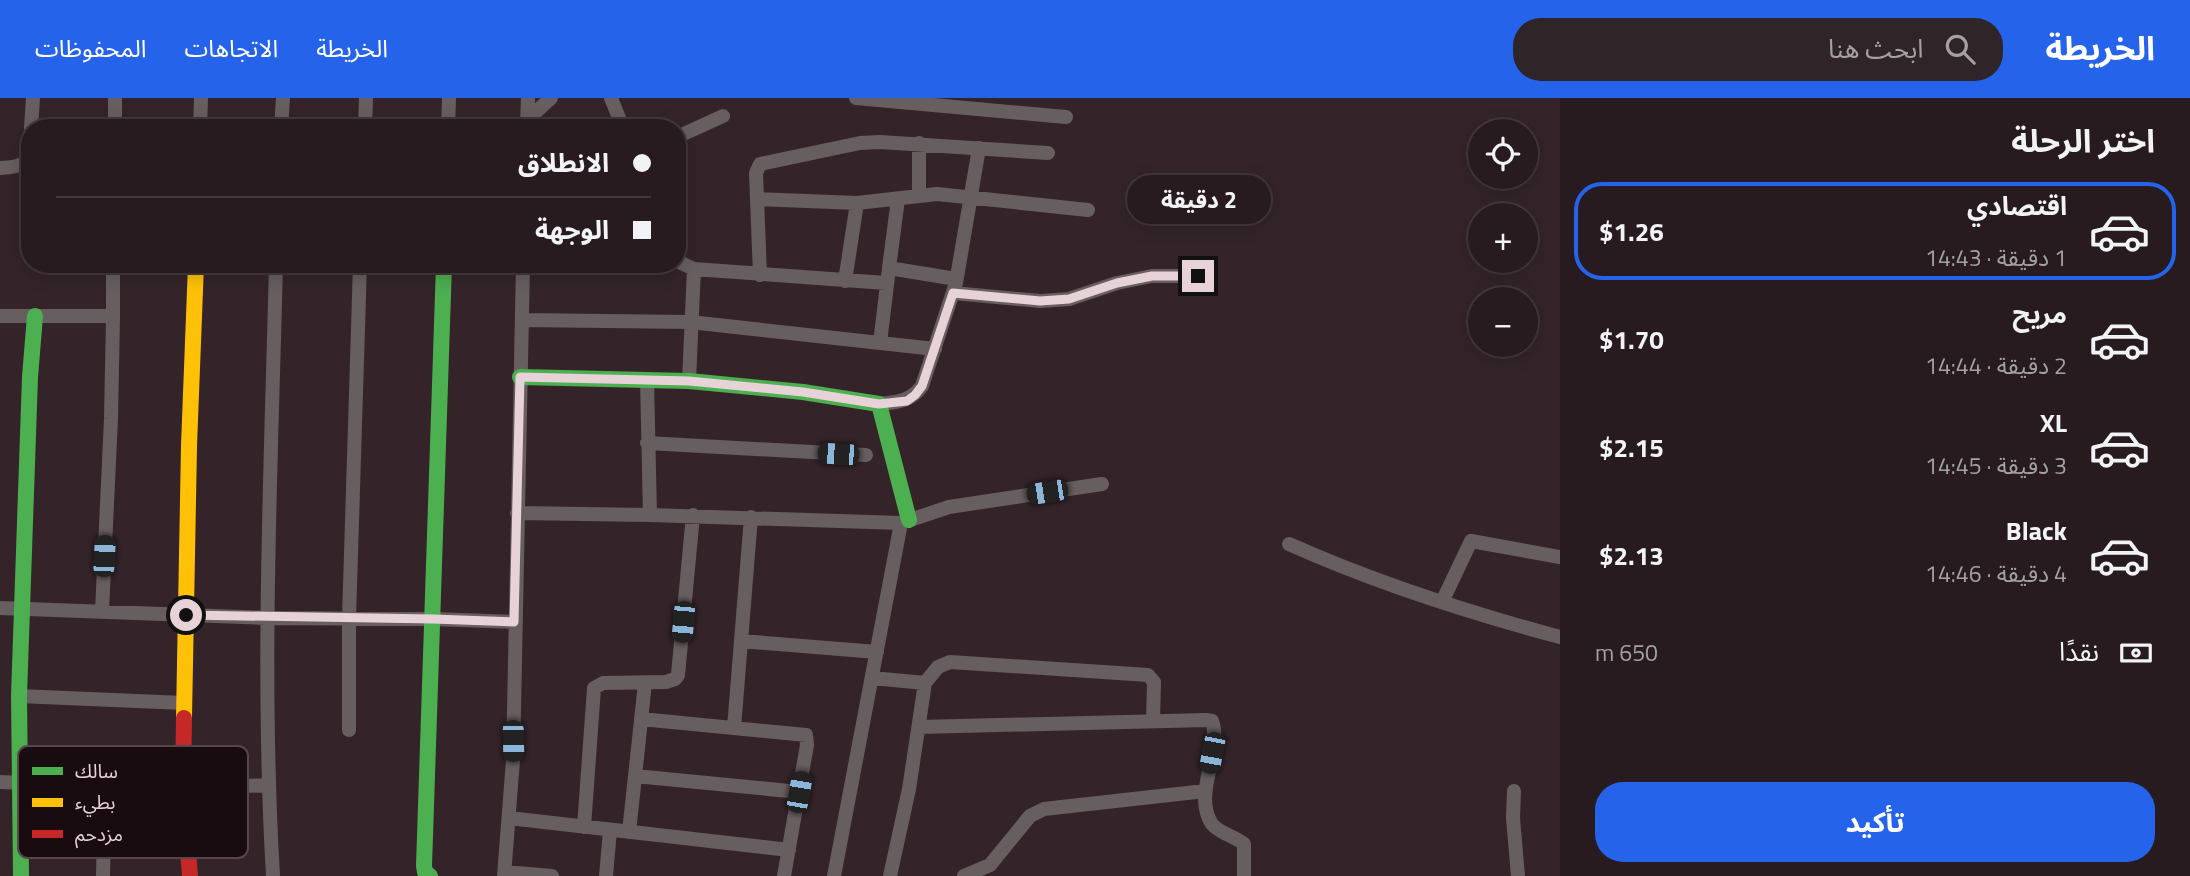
<!DOCTYPE html>
<html lang="ar">
<head>
<meta charset="utf-8">
<style>
  body { margin:0; font-family:"Titillium Web","Noto Sans Arabic",sans-serif; background:#2f2428; color:#f1f3f6; direction:rtl; height:100vh; display:flex; flex-direction:column; font-size:26px; white-space:nowrap }
  * { box-sizing:border-box; margin:0 }
  p { font-size:23px; color:#a4a1a4 }
  .icon { flex:none; width:38px; height:38px; fill:none; stroke:currentColor; stroke-width:2; stroke-linecap:round; stroke-linejoin:round }
  .map { position:relative; flex:1; overflow:hidden; direction:ltr }
  .sheet { display:flex; flex-direction:column; background:#271b1f; width:630px }
  .sheet>* { flex:none }
  .banner { position:absolute; left:21px; top:21px; width:665px; height:154px; border-radius:28px; box-shadow:0 4px 18px #0003,0 0 0 2px #43393d; direction:rtl; display:grid; align-content:center; height:154px; padding:0 35px; background:#271b1f }
  .buttons { position:absolute; left:1468px; top:21px; display:grid; gap:14px }
  .buttons a { display:grid; place-items:center; width:70px; height:70px; border-radius:50%; background:#271b1f; box-shadow:0 4px 18px #0003,0 0 0 2px #43393d; font-size:35px }
  .end { position:absolute; width:32px; height:32px; margin:-16px; border:9px solid #e7d2d8; background:#111; box-shadow:0 0 0 4px #111 }
  .from { border-radius:50% }
  .bubble { position:absolute; height:49px; border-radius:24px; background:#271b1f; box-shadow:0 4px 18px #0003,0 0 0 2px #43393d; font-size:23px; font-weight:700; line-height:49px; text-align:center; direction:rtl }
  .car { position:absolute; width:21px; height:42px; margin:-21px -10px; border-radius:9px; box-shadow:0 0 5px 2px #0007; background:linear-gradient(#222 24%,#8ab4d8 0 40%,#222 0 76%,#8ab4d8 0 86%,#222 0) }
  .banner b { display:flex; align-items:center; gap:24px; height:66px; font-size:26px }
  .banner b+b { border-top:2px solid #43393d }
  .banner i { width:18px; height:18px; background:#f1f3f6 }
  ul { padding:0; list-style:none }
  li { display:flex; align-items:center; gap:21px; height:98px; margin:0 14px 10px; padding:0 21px; border:4px solid transparent; border-radius:28px }
  li div { flex:1 }
  li b { display:block; font-size:26px }
  li em { font-style:normal; font-weight:700 }
  li.on { border-color:#2563eb }
  li>.icon { width:63px; height:63px; stroke-width:1.5 }
  h2 { padding:0 35px; font-size:32px; line-height:84px }
  .pay { display:flex; align-items:center; gap:18px; height:77px; padding:0 35px; font-size:26px }
  .pay p { margin-inline-start:auto }
  .button { display:flex; gap:14px; margin-top:auto; padding:14px 35px }
  .button a { flex:1; height:80px; border-radius:28px; background:#2563eb; color:#fff; font-size:28px; font-weight:700; line-height:80px; text-align:center }
  header { display:flex; align-items:center; gap:42px; box-sizing:border-box; height:98px; padding:0 35px; background:#2563eb; color:#fff }
  header strong { font-size:33px }
  nav { display:flex; gap:38px; margin-inline-start:auto; font-size:24px }
  .search { width:490px; height:63px; background:#2f2428; display:flex; align-items:center; gap:18px; box-sizing:border-box; padding:0 24px; border-radius:28px; color:#a4a1a4; font-size:26px }
  main { display:flex; flex:1; min-height:0 }
  .map>svg:first-child { display:block }
</style>
</head>
<body>
<header>
<strong>الخريطة</strong>
<div class="search"><svg class="icon" aria-label="search" viewBox="0 0 24 24"><circle cx="10" cy="10" r="6"/><path d="M15 15l6 6"/></svg>ابحث هنا</div>
<nav><a>الخريطة</a><a>الاتجاهات</a><a>المحفوظات</a></nav>
</header>
<main>
<section class="sheet">
<h2>اختر الرحلة</h2>
<ul>
<li class="on"><svg class="icon" aria-label="car" viewBox="0 0 24 24"><path d="M5 17H2v-5l4-1 3-4h7l3 4 3 1v5h-3M9 17h6M6 11h13"/><circle cx="7" cy="17" r="2"/><circle cx="17" cy="17" r="2"/></svg><div><b>اقتصادي</b><p>1 دقيقة · 14:43</p></div><em>$1.26</em></li>
<li><svg class="icon" aria-label="car" viewBox="0 0 24 24"><path d="M5 17H2v-5l4-1 3-4h7l3 4 3 1v5h-3M9 17h6M6 11h13"/><circle cx="7" cy="17" r="2"/><circle cx="17" cy="17" r="2"/></svg><div><b>مريح</b><p>2 دقيقة · 14:44</p></div><em>$1.70</em></li>
<li><svg class="icon" aria-label="car" viewBox="0 0 24 24"><path d="M5 17H2v-5l4-1 3-4h7l3 4 3 1v5h-3M9 17h6M6 11h13"/><circle cx="7" cy="17" r="2"/><circle cx="17" cy="17" r="2"/></svg><div><b>XL</b><p>3 دقيقة · 14:45</p></div><em>$2.15</em></li>
<li><svg class="icon" aria-label="car" viewBox="0 0 24 24"><path d="M5 17H2v-5l4-1 3-4h7l3 4 3 1v5h-3M9 17h6M6 11h13"/><circle cx="7" cy="17" r="2"/><circle cx="17" cy="17" r="2"/></svg><div><b>Black</b><p>4 دقيقة · 14:46</p></div><em>$2.13</em></li>
</ul>
<div class="pay"><svg class="icon" aria-label="cash" viewBox="0 0 24 24"><path d="M3 7h18v10H3z"/><circle cx="12" cy="12" r="2"/></svg>نقدًا<p>650 m</p></div>
<div class="button"><a>تأكيد</a></div>
</section>
<div class="map">
<svg width="1560" height="778" viewBox="0 0 1560 778">
  <rect width="100%" height="100%" fill="#342429"/>
  <g fill="none" stroke-linecap="round" stroke-linejoin="round">
    <path stroke="#675e5f" stroke-width="14" d="M611,0L623,30
      M856,0L1066,19
      M527,22L551,0
      M527,27L528,0
      M31,30L33,0
      M115,30V0
      M200,30L201,0
      M281,30L283,0
      M365,30L366,0
      M448,30L449,0
      M677,39L723,18
      M919,45V98
      M0,70C11,69 25,69 30,58
      M757,101L857,105L937,96L1088,112
      M677,158L681,165L694,171L886,185
      M592,166H607
      M889,170L898,101
      M760,177L756,75L760,66L860,45L880,44L1048,55
      M845,183L857,105
      M953,195L1040,203L1069,201L1117,185L1152,178H1198
      M0,218H113V166
      M522,222L690,224L935,251
      M880,245L889,170L956,181
      M689,283L694,171
      M879,306C897,304 910,304 922,288L956,185L979,50
      M647,345L866,357
      M517,415L650,417L647,281
      M650,417L901,425L949,409L1102,386
      M1289,446C1374,484 1470,515 1560,539
      M1442,504L1471,443L1560,459
      M0,510L267,520L433,521L514,524
      M102,513L111,321L113,218
      M741,543L877,554
      M872,580L925,585L909,691L890,778
      M925,585L938,569L950,564L1148,577L1154,584L1153,623
      M19,598L184,605
      M641,621L806,637L807,647L784,778
      M919,629L1206,622L1212,623C1223,654 1192,696 1212,726C1220,736 1235,738 1244,746V778
      M734,630L751,419
      M349,632V520L360,166
      M635,678L799,694
      M0,684L183,691L268,687
      M1514,693L1513,720L1518,778
      M509,720L789,752
      M584,729L594,590L603,585L666,584L675,581L678,577L693,417
      M629,734L645,585
      M505,774L552,778
      M103,778L105,687
      M273,778C261,574 271,370 276,166
      M504,778L513,662L523,166
      M606,778L610,732
      M834,778L901,425
      M964,778L990,767L1030,718L1044,711L1205,693"/>
    <path stroke="#4caf50" stroke-width="16" d="M520,279L689,283L803,294L879,306L909,422
      M21,778L19,598L30,279L35,218
      M430,778L425,774L424,768L444,166"/>
    <path stroke="#ffc107" stroke-width="16" d="M184,620L189,348L196,166"/>
    <path stroke="#c62828" stroke-width="16" d="M184,620L183,691L190,778"/>
  </g>
  <g fill="none" stroke-linecap="round" stroke-linejoin="round">
    <path stroke="#e7d2d8" stroke-width="9" d="M186,517L433,521L514,524L520,279L689,283L803,294L879,306L907,303L915,297L922,288L953,195L1040,203L1069,201L1117,185L1152,178H1198"/>
  </g>
  <rect x="18" y="648" width="230" height="112" rx="10" fill="#190c10" stroke="#57474c" stroke-width="2"/>
  <rect x="32" y="669" width="31" height="8" fill="#4caf50"/>
  <rect x="32" y="700" width="31" height="9" fill="#ffc107"/>
  <rect x="32" y="732" width="31" height="8" fill="#c62828"/>
  <g font-size="19" fill="#e7d2d8">
    <text x="75" y="680">سالك</text>
    <text x="75" y="711">بطيء</text>
    <text x="75" y="743">مزدحم</text>
  </g>
</svg>
<div class="buttons">
<a><svg class="icon" aria-label="locate" viewBox="0 0 24 24"><circle cx="12" cy="12" r="6"/><path d="M12 2v4M12 18v4M2 12h4M18 12h4"/></svg></a>
<a>+</a>
<a>−</a>
</div>
<i class="end from" style="left:186px;top:517px"></i>
<i class="end" style="left:1198px;top:178px"></i>
<div class="bubble" style="left:1127px;top:77px;width:144px">2 دقيقة</div>
<i class="car" style="left:838px;top:356px;rotate:273deg"></i>
<i class="car" style="left:1047px;top:394px;rotate:261deg"></i>
<i class="car" style="left:104px;top:458px;rotate:3deg"></i>
<i class="car" style="left:683px;top:524px;rotate:185deg"></i>
<i class="car" style="left:513px;top:643px;rotate:179deg"></i>
<i class="car" style="left:1212px;top:655px;rotate:191deg"></i>
<i class="car" style="left:799px;top:694px;rotate:10deg"></i>
<div class="banner">
<b><i class="from"></i>الانطلاق</b>
<b><i></i>الوجهة</b>
</div>
</div>
</main>
</body>
</html>
